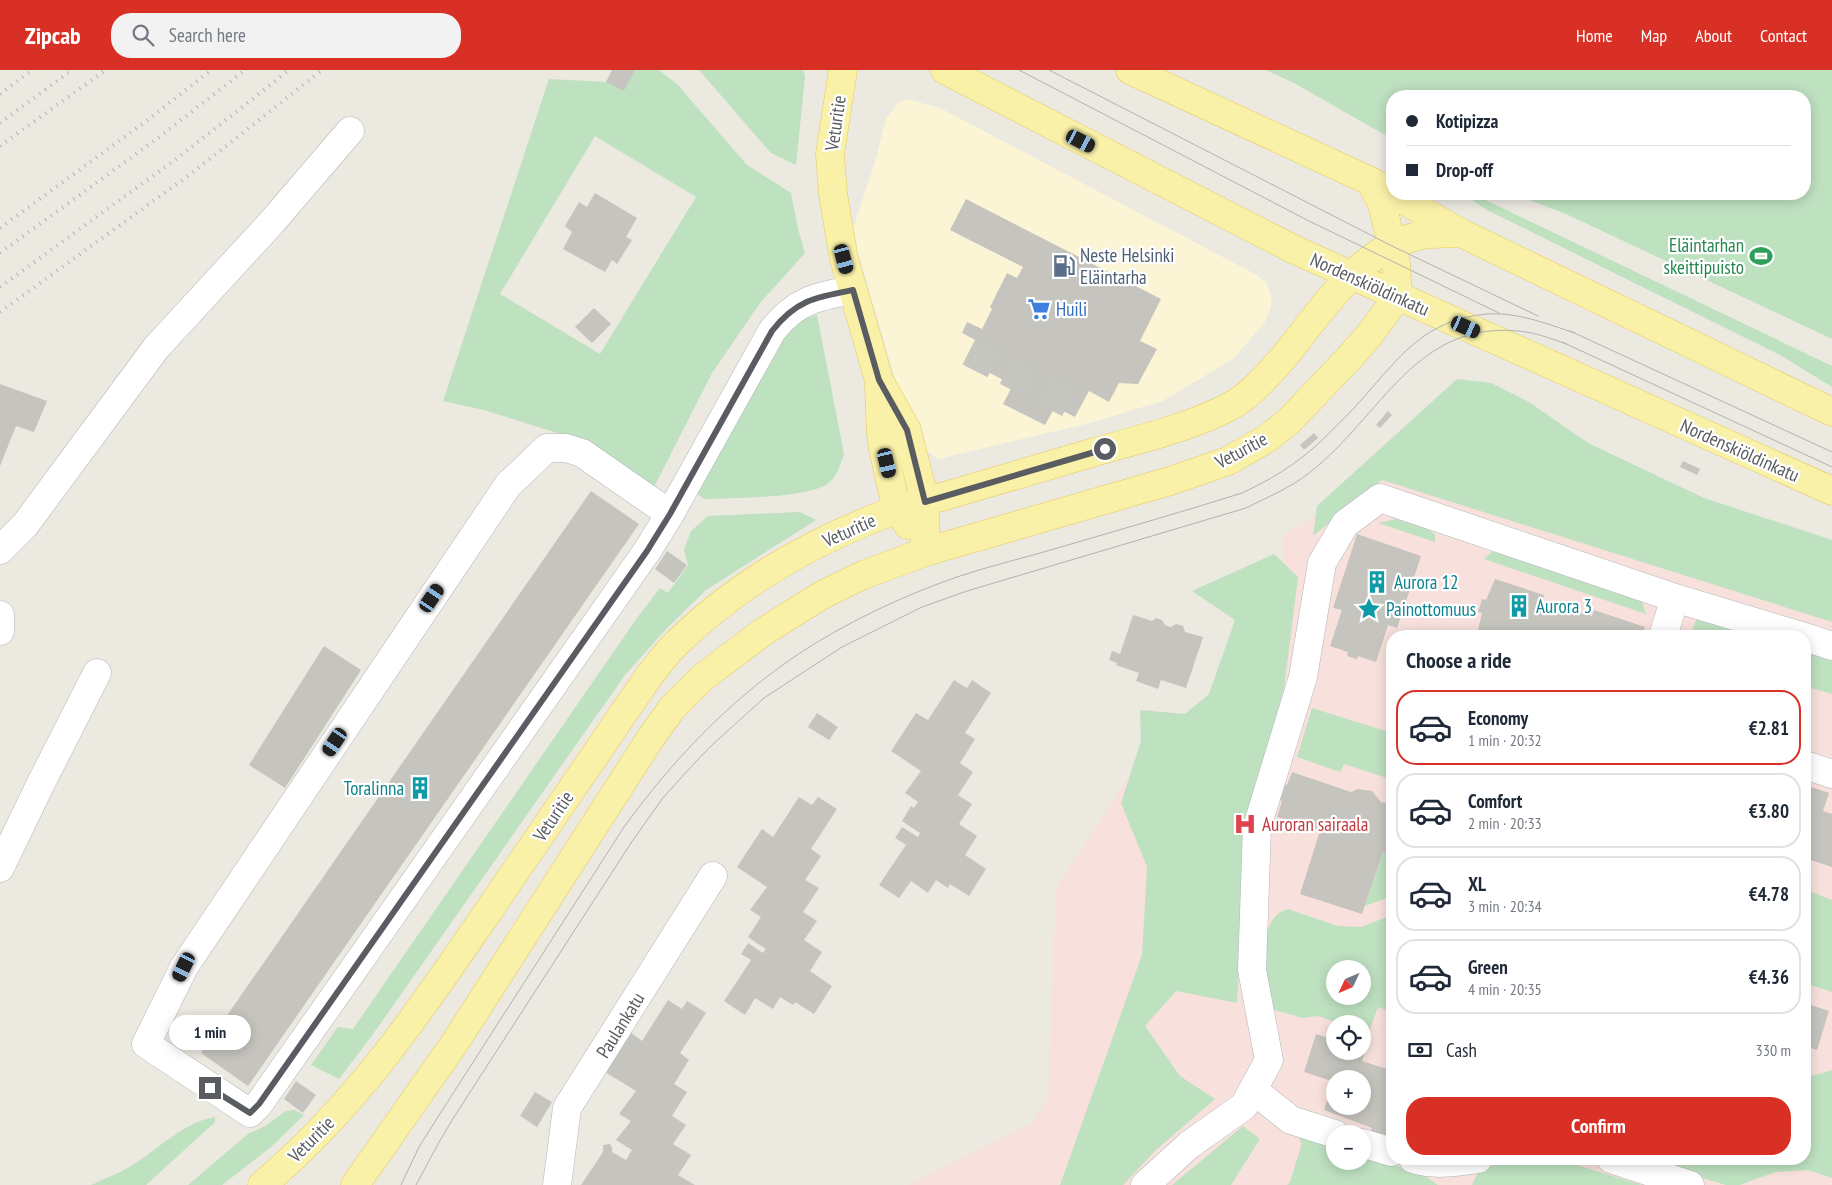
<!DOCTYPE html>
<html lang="en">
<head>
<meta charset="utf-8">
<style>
  body { margin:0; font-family:"PT Sans Narrow",sans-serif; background:#f2f2f3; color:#1f2937; height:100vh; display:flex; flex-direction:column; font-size:19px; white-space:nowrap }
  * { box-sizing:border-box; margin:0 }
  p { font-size:16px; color:#747a83 }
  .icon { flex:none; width:28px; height:28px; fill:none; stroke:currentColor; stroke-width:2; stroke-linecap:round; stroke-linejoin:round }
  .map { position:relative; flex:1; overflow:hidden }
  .sheet { position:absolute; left:1386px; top:560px; width:425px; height:535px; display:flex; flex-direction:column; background:#fff; border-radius:20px; box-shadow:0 2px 12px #0003 }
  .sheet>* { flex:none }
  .hud { position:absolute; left:1386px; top:20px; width:425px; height:110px; border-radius:20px; box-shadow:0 2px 12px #0003; display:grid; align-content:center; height:110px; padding:0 20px; background:#fff }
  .needle { width:32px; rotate:226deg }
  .fabs { position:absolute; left:1326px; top:890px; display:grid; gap:10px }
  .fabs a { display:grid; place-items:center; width:45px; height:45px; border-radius:50%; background:#fff; box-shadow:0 2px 12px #0003; font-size:25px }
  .end { position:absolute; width:22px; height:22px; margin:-11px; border:6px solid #595c60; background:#fff; box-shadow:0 0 0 2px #fff }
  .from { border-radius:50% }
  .bubble { position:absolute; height:35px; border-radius:18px; background:#fff; box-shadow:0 2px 12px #0003; font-size:16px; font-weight:700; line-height:35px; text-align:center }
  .car { position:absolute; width:15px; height:30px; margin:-15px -8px; border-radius:6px; box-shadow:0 0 4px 1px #0007; background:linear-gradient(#222 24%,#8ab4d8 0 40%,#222 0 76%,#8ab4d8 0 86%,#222 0) }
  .hud b { display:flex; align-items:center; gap:18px; height:48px; font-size:19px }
  .hud b+b { border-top:1px solid #e0e1e3 }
  .hud i { width:12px; height:12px; background:#1f2937 }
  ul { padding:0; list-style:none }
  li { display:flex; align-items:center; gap:15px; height:75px; margin:0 10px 8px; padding:0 10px; border:2px solid #e0e1e3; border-radius:20px }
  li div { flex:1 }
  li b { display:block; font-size:19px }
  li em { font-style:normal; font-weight:700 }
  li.selected { border-color:#d93025 }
  li>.icon { width:45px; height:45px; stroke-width:1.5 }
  h2 { padding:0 20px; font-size:22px; line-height:60px }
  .pay { display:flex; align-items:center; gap:12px; height:55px; padding:0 20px; font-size:19px }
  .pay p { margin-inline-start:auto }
  .cta { display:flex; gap:10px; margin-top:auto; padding:10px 20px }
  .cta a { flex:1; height:58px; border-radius:20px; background:#d93025; color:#fff; font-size:20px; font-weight:700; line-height:58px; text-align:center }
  header { display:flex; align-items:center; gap:30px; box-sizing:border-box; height:70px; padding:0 25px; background:#d93025; color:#fff }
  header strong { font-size:24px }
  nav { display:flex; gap:28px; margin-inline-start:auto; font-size:18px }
  .search { width:350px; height:45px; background:#f2f2f3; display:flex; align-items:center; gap:12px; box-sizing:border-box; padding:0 18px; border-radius:20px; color:#747a83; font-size:19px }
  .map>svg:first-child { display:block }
</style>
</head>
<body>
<header>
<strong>Zipcab</strong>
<div class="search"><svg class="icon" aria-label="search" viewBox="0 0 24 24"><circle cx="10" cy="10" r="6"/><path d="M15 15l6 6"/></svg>Search here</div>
<nav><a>Home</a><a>Map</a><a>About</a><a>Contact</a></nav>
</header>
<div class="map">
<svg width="1832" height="1115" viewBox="0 0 1832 1115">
  <rect width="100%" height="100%" fill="#ebe9e0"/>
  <path fill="#fbf5d6" d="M907,29L940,38L1255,204L1266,212L1271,225V237L1265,252L1233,289L1163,331L1086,354L938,389L927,381L913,364L896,312L852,162L875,92L886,49L898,33Z"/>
  <path fill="#f8e1dc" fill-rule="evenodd" d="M1454,317L1832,494V1115H909L1032,1053L1048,1028L1056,818L1160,659L1258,690L1287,520L1282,466L1310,449L1364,406ZM1392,566H1805V1089H1392ZM1335,899H1362V926H1335ZM1335,954H1362V981H1335ZM1335,1009H1362V1036H1335ZM1335,1064H1362V1091H1335Z"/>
  <path fill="#bee1c0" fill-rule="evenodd" d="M635,0H659L677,14L747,95L791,123L798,159L805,183L760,233L712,303L652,421L570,367L484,340L443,331L549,9L606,12L624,21ZM595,66L696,127L600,284L500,224Z
    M699,0H803L805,7L796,95L771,83Z
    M1266,0H1832V269L1566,144L1514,124H1805V26H1392V69L1294,13Z
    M1463,124H1473L1832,296V317L1782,286L1487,140Z
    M817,245L844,384C840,395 837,407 827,414C809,428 730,428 704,429L697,424L694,419L778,269L801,250Z
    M1457,309L1491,313L1529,332L1588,373L1704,428L1832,470V552L1382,410L1313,466L1317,436Z
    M800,442L816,450L706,520L666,559L625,605L371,967L339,1009L311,995L338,957L353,959L637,548L660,518L668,523L688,495L684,480L691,461L708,446Z
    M1396,449L1426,458L1435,464V472L1378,453Z
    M1502,481L1641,527L1646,544L1484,489L1492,482Z
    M1274,484L1298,507L1284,618L1247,752L1237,933L1176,921L1145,956L1180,1006L1215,1029L1156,1080L1123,1115H1060L1142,885L1147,797L1121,733L1141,671L1140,640L1185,644L1209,624L1235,550L1192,521Z
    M1697,547L1757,566H1690Z
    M1805,582L1832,590V624L1805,616Z
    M1312,638L1392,663V717L1389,716L1390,709L1344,694L1340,702L1297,687Z
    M1383,782L1392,785V826L1365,836Z
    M1805,819L1832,830V922L1805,913Z
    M1288,839L1338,856L1361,857L1392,845V942L1378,937L1369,963L1363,961L1362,954H1341L1318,946L1303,948L1271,939C1267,913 1252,849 1288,839ZM1335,899H1362V926H1335Z
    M1832,1000V1108L1808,1100L1776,1102L1740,1115H1726L1684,1103L1664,1089H1805V1008Z
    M295,1040L304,1045L271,1077L222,1115H188L248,1064L265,1056L286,1041Z
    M215,1047V1052L146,1115H91C106,1108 123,1102 137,1092C160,1077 187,1051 215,1047Z
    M1243,1056L1260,1069L1231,1115H1172Z
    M1301,1067L1335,1078V1091H1362L1363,1086L1422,1104L1438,1115H1287L1290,1112L1302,1073L1299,1069Z
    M1532,1089H1557L1642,1115H1472L1479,1100L1484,1097Z"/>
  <path fill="#c6c4be" d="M612,0H635L624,21L606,12Z
    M595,123L637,148L626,167L632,170L617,194L612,190L605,202L563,179L572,162L565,156L579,132L587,137Z
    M966,129L1161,229L1140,271L1157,279L1138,314L1119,313L1109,332L1089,321L1075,347L1055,337L1045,355L1003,334L1013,315L965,290L975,270L962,263L967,252L982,259L992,239L990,237L1007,203L1017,208L1023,197L950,160Z
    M594,238L611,254L592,273L575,257Z
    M0,314L47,331L34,362L16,356L0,396Z
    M1388,341L1392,345L1380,358L1376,355Z
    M1314,363L1318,368L1304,380L1300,375Z
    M1683,391L1700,399L1697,405L1680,397Z
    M591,421L639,454L248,1016L201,983Z
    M1357,464L1421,486L1397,558L1388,555L1376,592L1358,586L1357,589L1347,586L1348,582L1330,576L1342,540L1333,538Z
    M667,481L687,495L674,513L655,499Z
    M1495,509L1544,525L1542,531L1592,546L1594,540L1645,557L1642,566L1477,565L1482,543L1478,542L1482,529L1486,530Z
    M1133,545L1152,551L1156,548L1162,550L1165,555L1171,557L1176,554L1183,556L1185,562L1203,567L1186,618L1161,610L1158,619L1136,611L1139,603L1116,595L1117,593L1109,590L1112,581L1120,584Z
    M324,576L361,600L285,718L249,695Z
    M954,610L967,618L972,610L991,623L965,663L975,669L960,693L973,702L958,725L972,734L959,754L977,766L965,785L986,799L969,826L950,814L948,818L936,810L928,823L911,811L899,828L879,815L906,775L895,768L902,757L918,767L920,763L902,751L911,736L914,738L918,732L905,723L921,701L891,681L916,643L928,650Z
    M817,643L838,657L829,670L808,657Z
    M1292,702L1351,722L1358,719L1372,721L1381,732L1392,735V785L1383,782L1362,844L1300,824L1320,761L1277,747L1282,731L1277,729L1282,713L1287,715Z
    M1805,715L1829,723L1823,741L1832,744V797L1805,788Z
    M799,727L812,735L818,727L837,739L811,779L821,786L805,810L819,818L803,842L817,851L804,870L822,882L810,901L832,916L814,944L795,932L793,935L780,927L773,939L755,928L745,945L724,931L751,890L741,884L748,873L763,883L766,879L748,867L761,847L750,840L767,817L737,797L762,759L773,767Z
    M668,930L682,939L687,931L706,943L680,983L689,990L674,1014L687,1022L672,1046L686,1055L673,1074L691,1085L678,1105L695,1115H581L603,1082V1075L610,1074L612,1078V1082L626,1090L632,1080L616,1070L631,1051L619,1044L636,1021L605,1002L630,962L642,971Z
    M1805,933L1829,941L1817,980L1805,976Z
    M1316,964L1335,970V981H1362V979L1366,980L1362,991L1387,999L1392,996V1070L1370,1063L1372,1058L1324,1040L1327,1031L1335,1033V1036H1362V1009H1335V1012L1304,1002Z
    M296,1011L316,1025L303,1043L284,1029Z
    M535,1022L552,1032L537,1057L520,1046Z"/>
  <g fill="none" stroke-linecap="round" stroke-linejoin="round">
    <path stroke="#c6c6c0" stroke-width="28" stroke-dasharray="28 14" stroke-linecap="butt" d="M969,282L1079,339"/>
    <defs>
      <path id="minor" d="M670,444L582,383L566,378H547L508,415L184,897L146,974L250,1043L259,1034L647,481L670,444L772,261C796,230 816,227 853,220
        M0,480L25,455L156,278L272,152L350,61
        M0,545V561
        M1663,566L1675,528
        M1805,567L1832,576
        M1805,695L1832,704
        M0,798L41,713L97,603
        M1253,1020L1291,1050L1335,1064
        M1362,1073L1392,1082
        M1413,1089C1435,1096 1456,1092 1478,1089
        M1611,1089L1690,1115
        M557,1115L567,1038L713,806
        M1145,1115L1189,1075L1244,1036L1269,990L1252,900L1257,757L1303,607L1322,493L1345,454L1380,428L1675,528L1801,566"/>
      <path id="major" d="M843,0L830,84L833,124L844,189L879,310L907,360L925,432V482
        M945,0L1293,179L1832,421
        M1130,0L1370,111L1387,120
        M1393,124L1461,163L1832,342
        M879,316L881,364L883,379L897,440L908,455
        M262,1115C354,1038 418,944 485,846C539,766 594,686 649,606C659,594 668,580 680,570C740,512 817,469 896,440C915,433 936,429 955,423C1000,410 1044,397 1088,384C1135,370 1186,359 1229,337C1250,326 1267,306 1282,289C1321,243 1358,178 1422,165C1435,163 1448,164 1461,163
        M355,1115L454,974L650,669L672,638L702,608L763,562L822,525L863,505L925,482L1170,411L1228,391L1268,368L1289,351L1351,286L1370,264L1398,226L1396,194L1392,176L1382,133L1370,111"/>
    </defs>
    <use href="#minor" stroke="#b3b6ba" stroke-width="29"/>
    <use href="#major" stroke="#e6c95e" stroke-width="29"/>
    <use href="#minor" stroke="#fff" stroke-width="28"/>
    <use href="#major" stroke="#f9f1a8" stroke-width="28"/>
    <path stroke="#b1b2b2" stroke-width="1" d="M1019,0L1307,150L1499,243
      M1049,0L1392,176L1538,246
      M1570,261L1832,382
      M1562,272L1832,397
      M401,1115L419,1077L443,1039L624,757C672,691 727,633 794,587C843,554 904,525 960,506C993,495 1028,487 1061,477C1122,459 1182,442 1242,423C1272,409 1293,396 1318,374C1333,359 1349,344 1363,328C1401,285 1425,250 1487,244C1518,242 1547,254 1575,263
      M416,1115L438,1074L454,1047L631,773L662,729L690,698L711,676L764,628L842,577L922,537L967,521L1246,438C1268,427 1290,418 1309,403C1382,347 1416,246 1526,262C1540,264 1554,270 1567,274"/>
    <path stroke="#b1b2b2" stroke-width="4" stroke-dasharray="1 6" stroke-linecap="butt" d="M0,24L32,0
      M0,53L72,0
      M0,76L106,0
      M0,158L149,49L211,0
      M0,183L162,65L245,0
      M0,217L179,87L289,0
      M0,242L192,103L322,0"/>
  </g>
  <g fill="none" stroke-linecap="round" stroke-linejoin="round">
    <path stroke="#595c60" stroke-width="6" d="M210,1018L250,1043L259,1034L647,481L670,444L772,261C796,230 816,227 853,220L879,310L907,360L925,432L1105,379"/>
  </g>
  <defs>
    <symbol id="stadium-bare" viewBox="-9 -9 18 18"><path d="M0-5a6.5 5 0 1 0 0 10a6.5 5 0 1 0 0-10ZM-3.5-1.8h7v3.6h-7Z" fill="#2e9e5b" stroke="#fff" stroke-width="2.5" paint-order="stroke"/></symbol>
    <symbol id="fuel-bare" viewBox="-9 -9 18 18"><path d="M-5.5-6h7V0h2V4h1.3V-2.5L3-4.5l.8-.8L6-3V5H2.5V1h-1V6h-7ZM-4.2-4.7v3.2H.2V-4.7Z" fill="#5c6f8a" stroke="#fff" stroke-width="2.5" paint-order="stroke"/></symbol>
    <symbol id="supermarket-bare" viewBox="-9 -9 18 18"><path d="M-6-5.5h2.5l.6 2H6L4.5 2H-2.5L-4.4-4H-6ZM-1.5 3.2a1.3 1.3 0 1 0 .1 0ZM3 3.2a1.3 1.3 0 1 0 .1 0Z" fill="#3f7fe0" stroke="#fff" stroke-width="2.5" paint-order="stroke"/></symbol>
    <symbol id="building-bare" viewBox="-9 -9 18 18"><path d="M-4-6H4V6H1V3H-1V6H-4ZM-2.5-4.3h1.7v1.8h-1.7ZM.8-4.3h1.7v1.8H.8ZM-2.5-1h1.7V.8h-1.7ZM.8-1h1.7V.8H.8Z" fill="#0f9aa8" stroke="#fff" stroke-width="2.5" paint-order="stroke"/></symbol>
    <symbol id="sight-bare" viewBox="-9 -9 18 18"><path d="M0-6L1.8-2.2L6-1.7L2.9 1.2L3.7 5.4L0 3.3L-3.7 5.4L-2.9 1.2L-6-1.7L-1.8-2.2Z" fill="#0f9aa8" stroke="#fff" stroke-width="2.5" paint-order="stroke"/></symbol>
    <symbol id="hospital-bare" viewBox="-9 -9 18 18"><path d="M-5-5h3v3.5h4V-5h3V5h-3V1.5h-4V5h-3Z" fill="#e0444e" stroke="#fff" stroke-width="2.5" paint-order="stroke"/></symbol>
  </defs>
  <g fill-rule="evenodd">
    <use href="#stadium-bare" x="1745" y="170" width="32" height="32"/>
    <use href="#fuel-bare" x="1048" y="180" width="32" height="32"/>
    <use href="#supermarket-bare" x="1023" y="223" width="32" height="32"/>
    <use href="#building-bare" x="1361" y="496" width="32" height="32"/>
    <use href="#building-bare" x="1503" y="520" width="32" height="32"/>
    <use href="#sight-bare" x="1353" y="523" width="32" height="32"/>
    <use href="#building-bare" x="404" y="702" width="32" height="32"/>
    <use href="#hospital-bare" x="1229" y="738" width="32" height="32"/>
  </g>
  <g text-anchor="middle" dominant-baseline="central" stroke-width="4.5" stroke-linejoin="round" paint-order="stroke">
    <g font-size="19" fill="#595c60" stroke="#fff">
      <text transform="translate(835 53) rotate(-82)">Veturitie</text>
      <text transform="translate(1370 214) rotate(24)">Nordenskiöldinkatu</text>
      <text transform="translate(1241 380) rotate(-28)">Veturitie</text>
      <text transform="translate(1740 380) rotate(24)">Nordenskiöldinkatu</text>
      <text transform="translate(849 460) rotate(-24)">Veturitie</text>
      <text transform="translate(553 746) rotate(-56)">Veturitie</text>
      <text transform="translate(620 955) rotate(-58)">Paulankatu</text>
      <text transform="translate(311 1069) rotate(-45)">Veturitie</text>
    </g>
    <g font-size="19" fill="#27864d" stroke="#fff" text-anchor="end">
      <text x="1744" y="175">Eläintarhan<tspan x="1744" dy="22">skeittipuisto</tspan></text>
    </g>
    <g font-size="19" fill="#4e5e75" stroke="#fff" text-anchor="start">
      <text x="1080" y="185">Neste Helsinki<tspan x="1080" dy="22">Eläintarha</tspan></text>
    </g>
    <g font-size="19" fill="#366cbe" stroke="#fff" text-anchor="start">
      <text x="1056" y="239">Huili</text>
    </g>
    <g font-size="19" fill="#0d838f" stroke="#fff" text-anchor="start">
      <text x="1394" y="512">Aurora 12</text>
      <text x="1536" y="536">Aurora 3</text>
      <text x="1386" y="539">Painottomuus</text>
      <text x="404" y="718" text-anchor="end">Toralinna</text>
    </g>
    <g font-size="19" fill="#be3a42" stroke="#fff" text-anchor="start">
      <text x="1262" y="754">Auroran sairaala</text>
    </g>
  </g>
</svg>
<div class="fabs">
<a><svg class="needle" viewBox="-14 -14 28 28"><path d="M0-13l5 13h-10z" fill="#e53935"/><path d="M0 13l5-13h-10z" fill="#747a83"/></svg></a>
<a><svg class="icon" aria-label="locate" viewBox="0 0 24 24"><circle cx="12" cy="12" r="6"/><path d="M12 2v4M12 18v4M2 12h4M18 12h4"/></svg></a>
<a>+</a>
<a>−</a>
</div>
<i class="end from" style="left:1105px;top:379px"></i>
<i class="end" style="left:210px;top:1018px"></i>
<div class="bubble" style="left:169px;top:945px;width:82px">1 min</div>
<i class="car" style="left:1081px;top:71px;rotate:117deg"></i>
<i class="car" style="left:844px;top:189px;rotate:165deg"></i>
<i class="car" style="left:1466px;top:257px;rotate:114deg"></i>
<i class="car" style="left:887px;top:393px;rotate:167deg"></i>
<i class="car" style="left:432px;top:528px;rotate:34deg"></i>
<i class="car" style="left:335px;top:672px;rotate:214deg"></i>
<i class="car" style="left:184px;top:897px;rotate:206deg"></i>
<div class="hud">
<b><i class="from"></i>Kotipizza</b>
<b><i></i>Drop-off</b>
</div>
<section class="sheet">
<h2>Choose a ride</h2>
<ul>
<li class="selected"><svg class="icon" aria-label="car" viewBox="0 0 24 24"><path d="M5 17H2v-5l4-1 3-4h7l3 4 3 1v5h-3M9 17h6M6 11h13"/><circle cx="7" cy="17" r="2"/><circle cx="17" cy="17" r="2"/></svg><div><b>Economy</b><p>1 min · 20:32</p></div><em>€2.81</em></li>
<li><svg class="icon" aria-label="car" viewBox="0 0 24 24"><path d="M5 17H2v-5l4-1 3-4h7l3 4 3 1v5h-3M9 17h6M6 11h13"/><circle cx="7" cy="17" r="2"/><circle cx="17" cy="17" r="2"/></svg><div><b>Comfort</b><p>2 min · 20:33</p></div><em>€3.80</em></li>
<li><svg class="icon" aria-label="car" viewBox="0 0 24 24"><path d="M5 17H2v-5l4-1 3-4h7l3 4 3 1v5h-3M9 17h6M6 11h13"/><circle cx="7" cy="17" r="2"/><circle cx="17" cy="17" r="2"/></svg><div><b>XL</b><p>3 min · 20:34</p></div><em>€4.78</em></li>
<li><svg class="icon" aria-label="car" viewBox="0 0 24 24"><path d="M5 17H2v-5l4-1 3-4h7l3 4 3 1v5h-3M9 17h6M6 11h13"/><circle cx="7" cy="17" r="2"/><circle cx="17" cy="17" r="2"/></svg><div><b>Green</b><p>4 min · 20:35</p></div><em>€4.36</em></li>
</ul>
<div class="pay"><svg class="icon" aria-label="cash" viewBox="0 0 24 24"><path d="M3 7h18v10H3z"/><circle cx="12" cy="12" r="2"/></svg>Cash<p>330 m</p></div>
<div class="cta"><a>Confirm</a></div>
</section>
</div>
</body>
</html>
